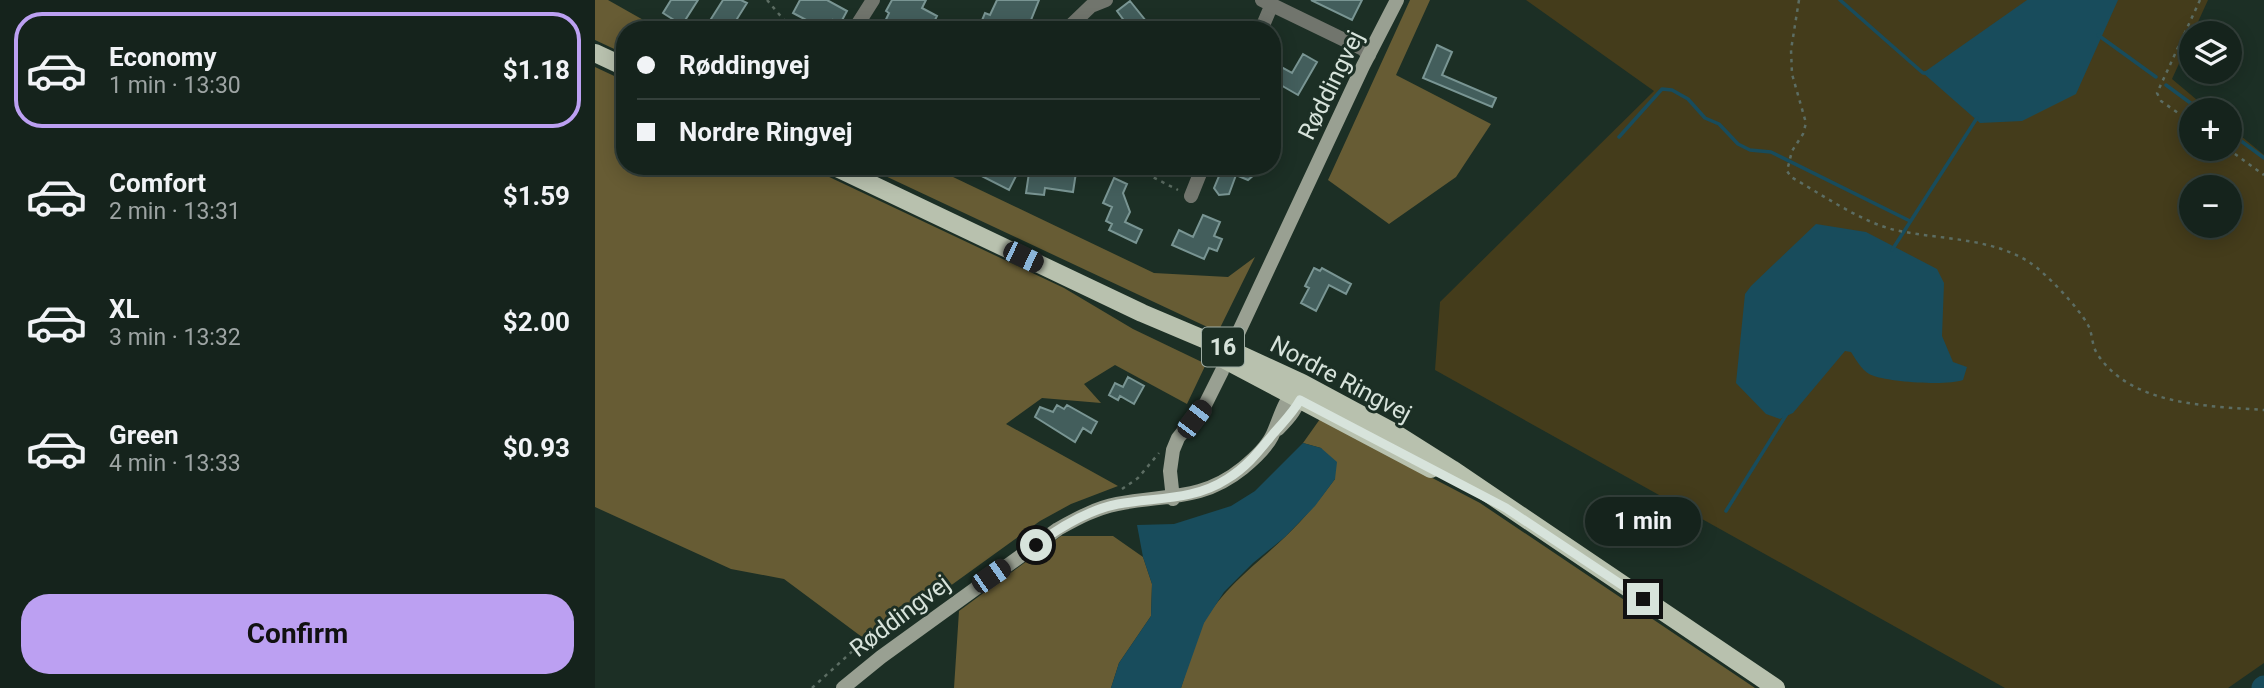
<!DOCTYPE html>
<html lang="en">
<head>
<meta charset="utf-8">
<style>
  body { margin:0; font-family:Roboto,sans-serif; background:#222f29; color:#f1f3f6; height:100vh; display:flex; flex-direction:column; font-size:26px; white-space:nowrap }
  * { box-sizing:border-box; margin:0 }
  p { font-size:23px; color:#9da4a3 }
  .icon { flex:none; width:38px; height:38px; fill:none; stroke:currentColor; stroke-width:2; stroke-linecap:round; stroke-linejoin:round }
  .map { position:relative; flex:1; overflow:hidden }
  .sheet { display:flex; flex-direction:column; background:#15231c; width:595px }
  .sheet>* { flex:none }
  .hud { position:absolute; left:21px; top:21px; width:665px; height:154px; border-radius:28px; box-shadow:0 4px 18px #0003,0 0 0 2px #34403b; display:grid; align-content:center; height:154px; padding:0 21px; background:#15231c }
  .controls { position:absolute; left:1584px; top:21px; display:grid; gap:14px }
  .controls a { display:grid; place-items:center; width:63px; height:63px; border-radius:50%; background:#15231c; box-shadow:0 4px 18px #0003,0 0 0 2px #34403b; font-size:35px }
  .end { position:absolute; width:32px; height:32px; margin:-16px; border:9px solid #d7e3db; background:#111; box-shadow:0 0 0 4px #111 }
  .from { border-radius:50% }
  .bubble { position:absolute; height:49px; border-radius:24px; background:#15231c; box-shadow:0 4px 18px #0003,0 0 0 2px #34403b; font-size:23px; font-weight:700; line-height:49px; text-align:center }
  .car { position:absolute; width:21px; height:42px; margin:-21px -10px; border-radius:9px; box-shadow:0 0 5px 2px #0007; background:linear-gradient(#222 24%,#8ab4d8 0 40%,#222 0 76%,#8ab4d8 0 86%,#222 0) }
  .hud b { display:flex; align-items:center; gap:24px; height:66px; font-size:26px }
  .hud b+b { border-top:2px solid #34403b }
  .hud i { width:18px; height:18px; background:#f1f3f6 }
  ul { padding:12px 0 0; list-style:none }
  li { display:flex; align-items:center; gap:21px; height:116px; margin:0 14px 10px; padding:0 7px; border:4px solid transparent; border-radius:28px }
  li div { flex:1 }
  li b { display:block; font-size:26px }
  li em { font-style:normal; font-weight:700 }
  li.active { border-color:#bca0f2 }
  li>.icon { width:63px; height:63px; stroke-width:1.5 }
  .action { display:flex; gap:14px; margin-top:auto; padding:14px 21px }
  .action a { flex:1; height:80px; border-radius:28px; background:#bca0f2; color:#111; font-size:28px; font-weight:700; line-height:80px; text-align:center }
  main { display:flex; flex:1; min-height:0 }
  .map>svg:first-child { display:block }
</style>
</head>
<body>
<main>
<section class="sheet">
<ul>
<li class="active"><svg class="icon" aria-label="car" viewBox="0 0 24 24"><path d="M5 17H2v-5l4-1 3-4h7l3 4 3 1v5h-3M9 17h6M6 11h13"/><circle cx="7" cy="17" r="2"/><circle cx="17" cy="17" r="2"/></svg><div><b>Economy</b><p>1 min · 13:30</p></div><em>$1.18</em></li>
<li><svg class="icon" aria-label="car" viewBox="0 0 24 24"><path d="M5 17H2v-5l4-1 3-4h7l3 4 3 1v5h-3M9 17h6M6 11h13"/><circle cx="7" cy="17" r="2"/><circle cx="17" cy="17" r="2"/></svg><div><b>Comfort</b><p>2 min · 13:31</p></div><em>$1.59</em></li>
<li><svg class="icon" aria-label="car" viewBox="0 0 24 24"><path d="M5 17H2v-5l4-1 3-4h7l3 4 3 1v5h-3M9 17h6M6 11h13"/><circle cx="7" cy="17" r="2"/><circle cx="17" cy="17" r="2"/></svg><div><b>XL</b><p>3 min · 13:32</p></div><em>$2.00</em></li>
<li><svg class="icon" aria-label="car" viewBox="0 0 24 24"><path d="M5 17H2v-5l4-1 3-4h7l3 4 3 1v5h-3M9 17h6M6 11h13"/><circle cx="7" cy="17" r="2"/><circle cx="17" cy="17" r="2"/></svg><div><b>Green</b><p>4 min · 13:33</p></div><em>$0.93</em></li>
</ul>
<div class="action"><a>Confirm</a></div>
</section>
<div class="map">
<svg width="1669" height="688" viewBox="0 0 1669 688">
  <rect width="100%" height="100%" fill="#1c2f25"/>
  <path fill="#443c1b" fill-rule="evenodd" d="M931,0H1613L1577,79L1614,110H1596V149H1634L1635,127L1669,155V663L1633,688H1410L840,370L845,302L1059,91ZM1596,187H1634V226H1596Z"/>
  <path fill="#675c34" d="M0,0H13L66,30H30V54L0,40Z
    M815,0H835L801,75L896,124L861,177L794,224L733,180Z
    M0,67L30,81V166H211L469,288L538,329L611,364L592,404L520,365L489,384L506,403L447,398L411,424L523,486L476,504L445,521L308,620L267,637L189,579L136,569L0,507Z
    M269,166H335L559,273L633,277L660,257L623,332Z
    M725,419L885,503L1160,688H586C593,666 598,642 609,622C630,586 662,564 691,536C709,519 725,499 740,479L726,448L708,443Z
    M466,536H518L548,557L557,584L556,616L524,663L516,688H359L364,611Z"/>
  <path fill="#184c5c" d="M1432,0H1523L1481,94L1427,121L1385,123L1328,73Z
    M1221,224L1271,232L1342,269L1349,283L1347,336L1358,362L1372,367L1368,380C1352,386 1296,382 1279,376C1268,373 1262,361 1256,352L1250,351L1198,413L1185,419L1171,414L1141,383L1150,294L1156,286Z
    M708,443L726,448L742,462L740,479L720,506L690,537L658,563L629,592L609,623L586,688H516L524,663L556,616L557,584L548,557L542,525L579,524L636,506L660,491Z"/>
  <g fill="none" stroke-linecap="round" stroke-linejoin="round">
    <path stroke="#184c5c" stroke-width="3.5" d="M1245,0L1328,73H1331
      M1503,35L1561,77
      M1571,85L1605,110
      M1634,132L1669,158
      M1024,137L1067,89L1077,90L1093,99L1110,118L1124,124L1143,144L1155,150L1176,152L1315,221
      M1297,250L1382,118
      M1131,511L1193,412"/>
    <path stroke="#184c5c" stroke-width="23" d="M1668,688L1669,687"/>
  </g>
  <path fill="#435e5c" stroke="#799593" stroke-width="2" d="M76,0H103L87,25L68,13Z
    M128,0H146L152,3L135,30H109Z
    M205,0H232L252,11L245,24L238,20L233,30H230L198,13Z
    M297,0H331L327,8L342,16L335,30H286L294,13L291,11Z
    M402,0H444L432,30H383L390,13L395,15Z
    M716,0H767L757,20Z
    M535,1L555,26L549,30H536L522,11Z
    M842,45L857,52L847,75L901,98L897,107L828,78Z
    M708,54L722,62L703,95L677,80V62L697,73Z
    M367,166H426L414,190Z
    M435,166H482L478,192L450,188L449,195L431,193Z
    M621,166H653L657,168L659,175L653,180L641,175L634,194L624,195L619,188L627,169Z
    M519,178L532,184L528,193L535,212L530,222L547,230L541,243L514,230L517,224L511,221L517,207L508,203Z
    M608,215L625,222L619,236L627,239L622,251L614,248L609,259L577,245L584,230L598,237Z
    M719,268L725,271L727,268L756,284L751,294L734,285L721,311L706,303L714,288L710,286Z
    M533,377L549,386L539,404L525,396L523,400L514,395L520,383L528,387Z
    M462,405L469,409L472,405L502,422L496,433L488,428L480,442L440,417L445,407L458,412Z"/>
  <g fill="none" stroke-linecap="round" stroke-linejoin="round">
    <path stroke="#5c6d63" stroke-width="2.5" stroke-dasharray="3.5 5" stroke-linecap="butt" d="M172,0L189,20L209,30
      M1204,0L1196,50L1197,74L1211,123L1208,134L1197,151L1192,171L1196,177C1226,194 1266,222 1300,230C1346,240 1394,237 1434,262C1450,272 1484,308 1493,325C1498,334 1496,345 1503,355C1537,406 1614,406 1669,410
      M1596,122L1566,101L1562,93L1605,0
      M1633,149L1669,175
      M536,166L583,190
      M527,489L543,478L564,453
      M217,688L262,647L290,636"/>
    <path stroke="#71756d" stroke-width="14" d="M667,0L768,49L774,55
      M259,30L278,0
      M471,30L496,6L511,0
      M666,30L677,4
      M596,196L608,166"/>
    <path stroke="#99a092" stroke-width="14" d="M639,342L768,66L802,0
      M683,429C694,418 704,407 706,391
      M578,499L575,471L578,450L583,438L611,403L627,371
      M248,688L286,657L463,529C481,519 501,508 522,504C570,494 606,502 648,468C659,459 671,448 677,436C685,419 688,402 701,389"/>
    <path stroke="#b8c1ae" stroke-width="18" d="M0,53L30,67
      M238,166L547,313L644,354L707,383L800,433L857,469L1181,688
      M617,353L836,469"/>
  </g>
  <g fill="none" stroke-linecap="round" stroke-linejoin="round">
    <path stroke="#d7e3db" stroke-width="9" d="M441,545C465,527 492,510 523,504C561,497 598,501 632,479C652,467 664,451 678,434C688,422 697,414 705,400L911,508L1048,599"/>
  </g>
  <g text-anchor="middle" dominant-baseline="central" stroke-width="6" stroke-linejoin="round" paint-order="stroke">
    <rect fill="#1c2f25" stroke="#9fada4" stroke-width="2" x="607" y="327.5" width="42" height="39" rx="5"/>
    <g font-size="23" font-weight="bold" fill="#d7e3db">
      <text x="628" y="347">16</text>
    </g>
    <g font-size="24" fill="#d7e3db" stroke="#1c2f25">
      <text transform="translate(736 85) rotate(-64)">Røddingvej</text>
      <text transform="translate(746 379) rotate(28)">Nordre Ringvej</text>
      <text transform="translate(305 616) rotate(-37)">Røddingvej</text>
    </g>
  </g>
</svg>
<div class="controls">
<a><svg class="icon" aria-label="layers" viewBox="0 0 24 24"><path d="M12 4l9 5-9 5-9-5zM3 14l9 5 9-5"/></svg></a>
<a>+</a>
<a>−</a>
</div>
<i class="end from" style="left:441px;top:545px"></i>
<i class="end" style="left:1048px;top:599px"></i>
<div class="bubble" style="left:990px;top:497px;width:116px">1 min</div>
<i class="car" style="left:428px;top:257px;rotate:116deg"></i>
<i class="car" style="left:599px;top:419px;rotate:37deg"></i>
<i class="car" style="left:396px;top:576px;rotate:55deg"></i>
<div class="hud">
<b><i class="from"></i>Røddingvej</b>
<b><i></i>Nordre Ringvej</b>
</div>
</div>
</main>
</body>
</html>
